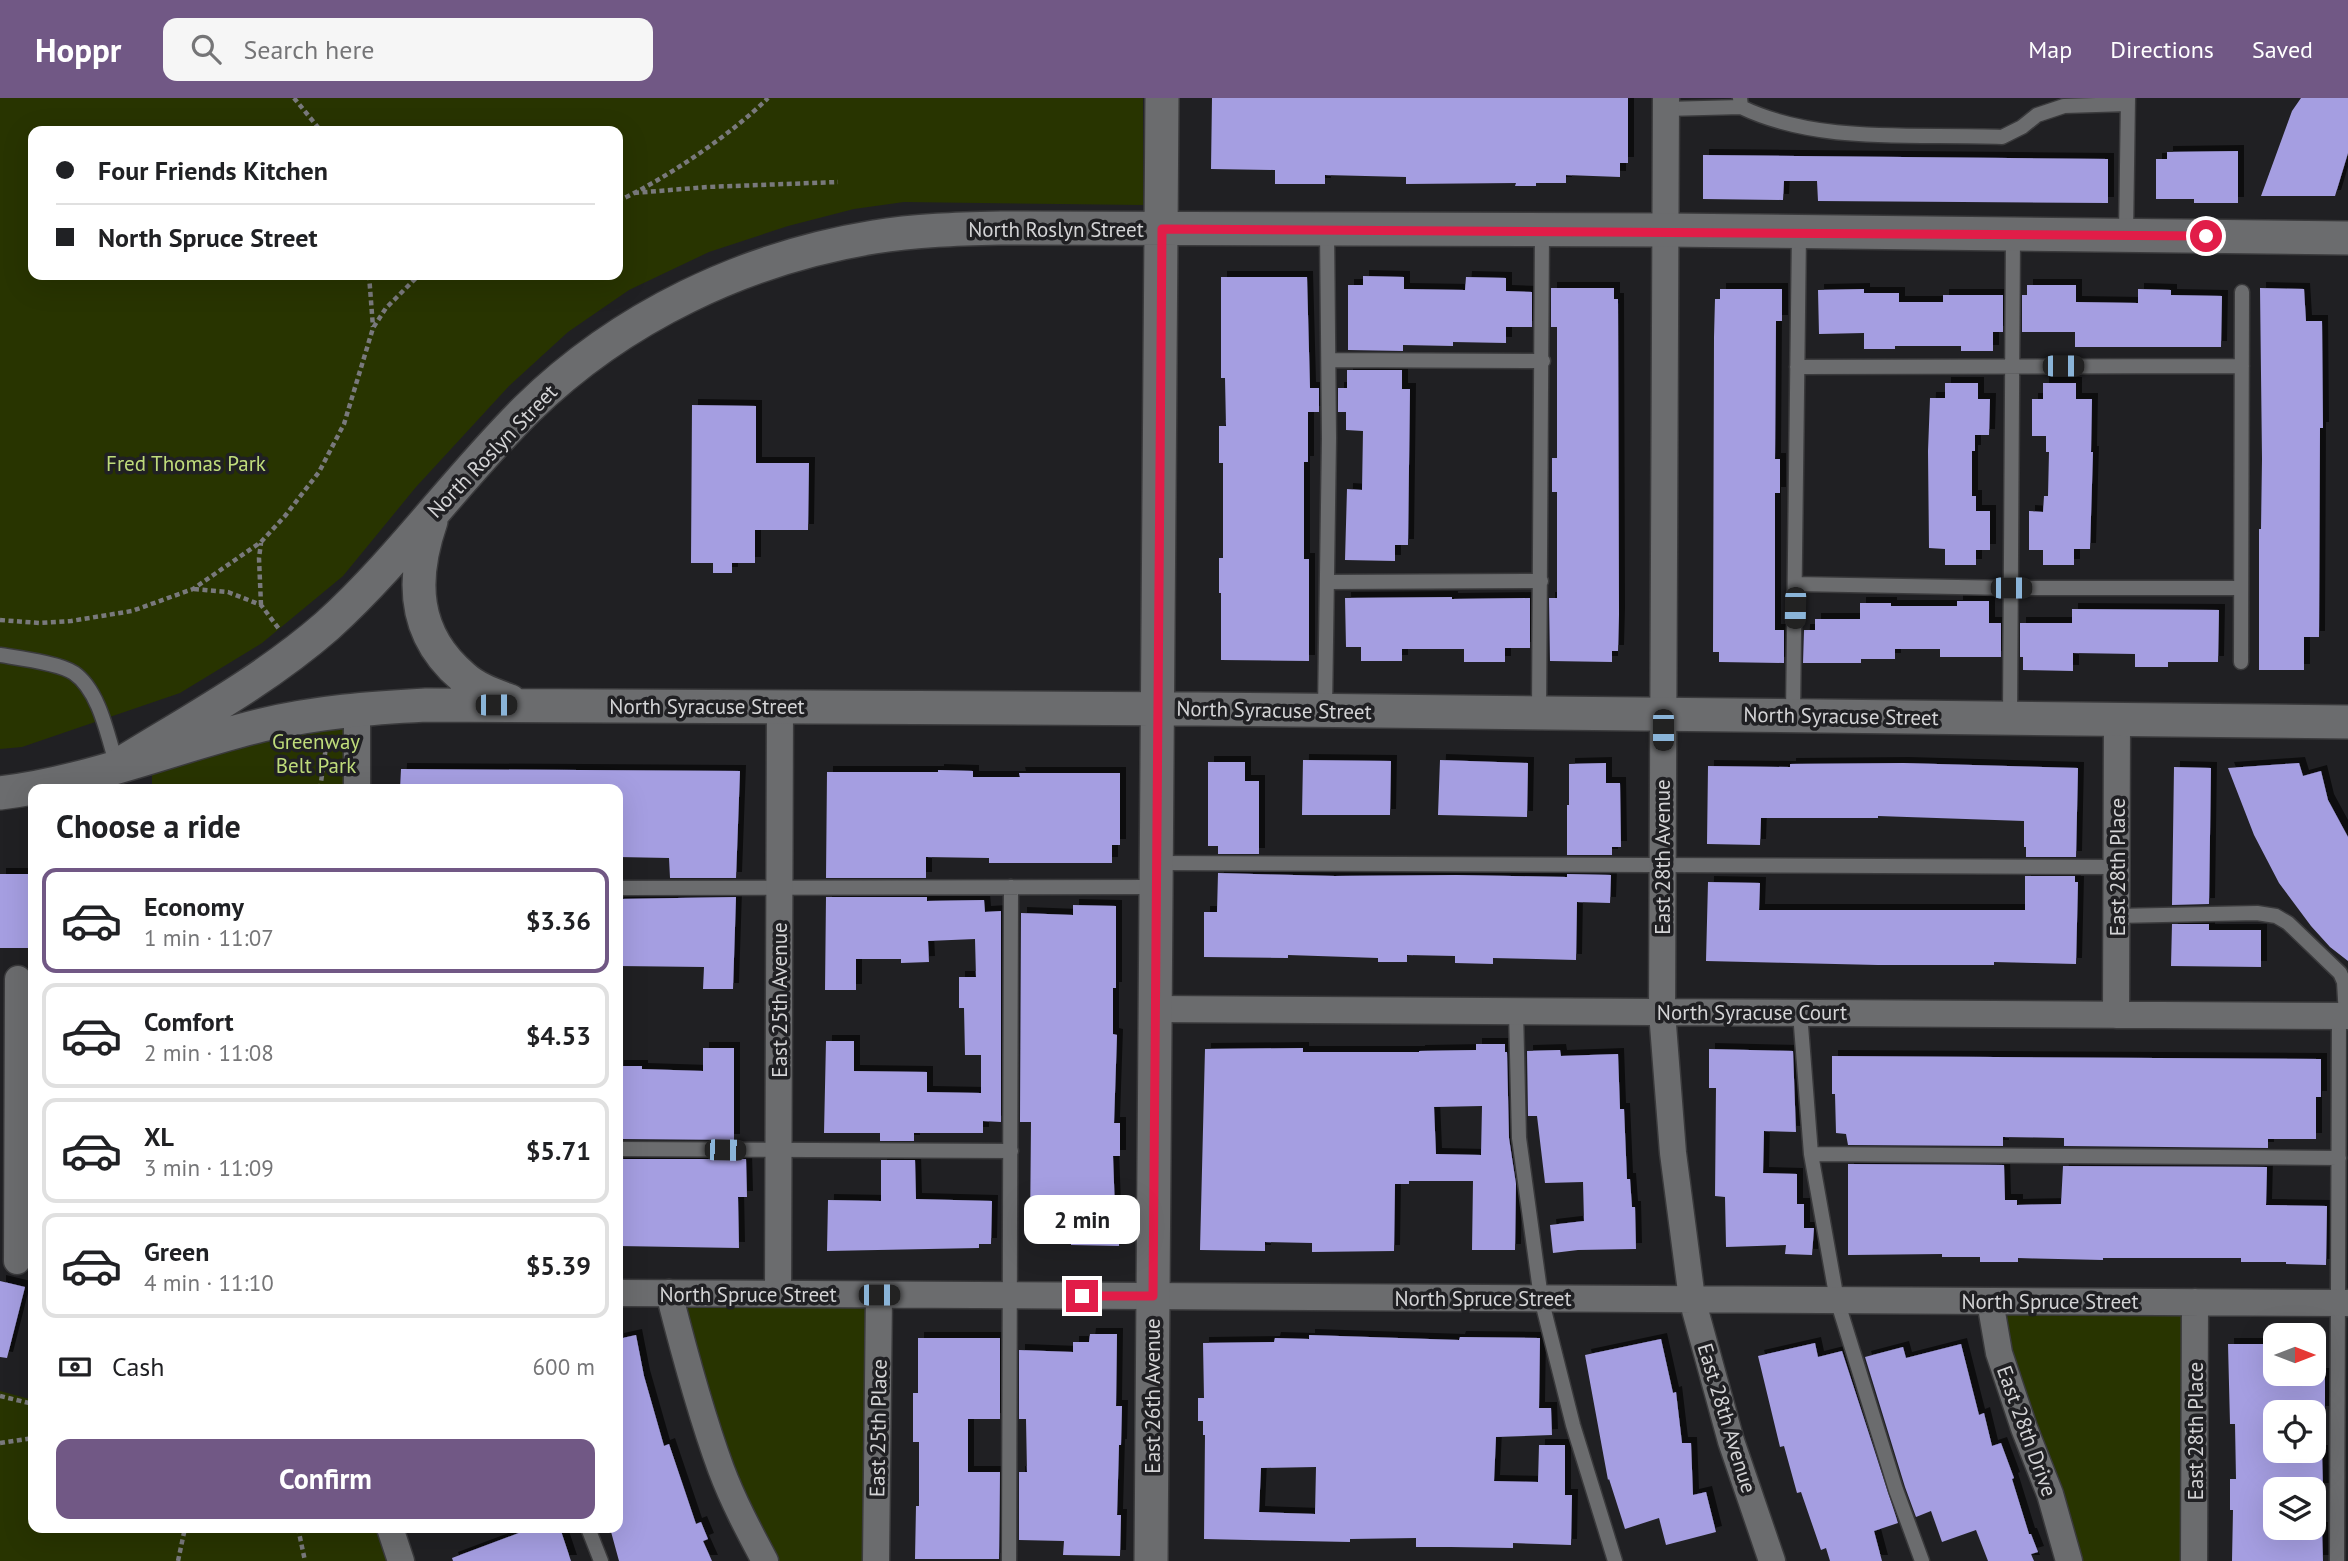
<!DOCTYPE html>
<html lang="en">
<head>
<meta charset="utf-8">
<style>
  body { margin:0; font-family:"PT Sans",sans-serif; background:#f6f6f6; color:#202124; height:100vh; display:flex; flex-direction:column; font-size:26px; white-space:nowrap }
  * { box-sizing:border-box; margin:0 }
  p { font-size:23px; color:#757577 }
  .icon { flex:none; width:38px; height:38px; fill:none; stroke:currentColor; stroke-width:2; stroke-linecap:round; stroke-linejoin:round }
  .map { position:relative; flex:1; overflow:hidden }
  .panel { position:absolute; left:28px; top:686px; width:595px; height:749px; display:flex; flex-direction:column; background:#fff; border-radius:14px; box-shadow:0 7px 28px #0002 }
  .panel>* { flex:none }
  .banner { position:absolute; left:28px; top:28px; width:595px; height:154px; border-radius:14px; box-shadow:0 7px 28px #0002; display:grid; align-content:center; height:154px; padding:0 28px; background:#fff }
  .needle { width:46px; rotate:90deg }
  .buttons { position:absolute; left:2263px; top:1225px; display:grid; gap:14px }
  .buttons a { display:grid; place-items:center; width:63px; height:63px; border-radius:14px; background:#fff; box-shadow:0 7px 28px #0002; font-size:35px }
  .end { position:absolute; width:32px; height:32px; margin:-16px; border:9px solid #e11d48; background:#fff; box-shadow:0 0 0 4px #fff }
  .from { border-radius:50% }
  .bubble { position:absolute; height:49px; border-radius:14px; background:#fff; box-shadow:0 7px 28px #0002; font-size:23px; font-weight:800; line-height:49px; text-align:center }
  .car { position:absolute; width:21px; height:42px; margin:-21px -10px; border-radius:9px; box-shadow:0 0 5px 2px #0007; background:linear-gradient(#222 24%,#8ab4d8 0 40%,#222 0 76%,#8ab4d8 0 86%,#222 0) }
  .banner b { display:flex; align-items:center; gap:24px; height:66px; font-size:26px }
  .banner b+b { border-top:2px solid #e0e0e0 }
  .banner i { width:18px; height:18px; background:#202124 }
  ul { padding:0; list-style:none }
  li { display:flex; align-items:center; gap:21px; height:105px; margin:0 14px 10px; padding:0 14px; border:4px solid #e0e0e0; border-radius:14px }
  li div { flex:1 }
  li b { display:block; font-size:26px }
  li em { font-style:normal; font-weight:800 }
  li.current { border-color:#715885 }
  li>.icon { width:63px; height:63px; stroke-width:1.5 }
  h2 { padding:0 28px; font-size:32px; line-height:84px }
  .pay { display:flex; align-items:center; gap:18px; height:77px; padding:0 28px; font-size:26px }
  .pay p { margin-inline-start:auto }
  .action { display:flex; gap:14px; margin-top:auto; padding:14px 28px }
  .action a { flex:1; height:80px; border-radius:14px; background:#715885; color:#fff; font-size:28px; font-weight:800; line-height:80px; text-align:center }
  header { display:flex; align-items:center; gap:42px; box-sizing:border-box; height:98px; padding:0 35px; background:#715885; color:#fff }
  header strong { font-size:33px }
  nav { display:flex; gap:38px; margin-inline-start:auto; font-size:24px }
  .search { width:490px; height:63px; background:#f6f6f6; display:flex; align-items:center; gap:18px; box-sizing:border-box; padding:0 24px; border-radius:14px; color:#757577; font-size:26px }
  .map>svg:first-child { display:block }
</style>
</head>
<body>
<header>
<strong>Hoppr</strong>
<div class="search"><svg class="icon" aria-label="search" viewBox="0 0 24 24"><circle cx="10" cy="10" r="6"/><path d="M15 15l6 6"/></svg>Search here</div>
<nav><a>Map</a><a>Directions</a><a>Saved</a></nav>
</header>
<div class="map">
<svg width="2348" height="1463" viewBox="0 0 2348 1463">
  <defs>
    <filter id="shadow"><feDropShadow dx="6" dy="-6" stdDeviation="0" flood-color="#0009"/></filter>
  </defs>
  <rect width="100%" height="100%" fill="#202023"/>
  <path fill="#283400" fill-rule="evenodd" d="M0,0H1143V107L904,104L854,111L788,128L709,154L629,192L568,234L509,288L416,389L343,478L262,545L180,595L22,649L0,651ZM33,33H618V177H33Z
    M357,611V691H152V658Z
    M669,1195L879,1197L876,1463H765Z
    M1990,1203L2195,1204L2194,1463H2069Z
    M0,1293L33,1302V1430H391L402,1463H0Z"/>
  <path fill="#a59ee1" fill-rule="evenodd" filter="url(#shadow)" d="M1212,0H1628V65H1620V79L1566,77V85H1536V88H1515L1516,85L1406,86V79L1325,77V86H1275V72L1211,71Z
    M2301,0H2348V55L2335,98H2261L2292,13Z
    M2238,53V105H2194V101H2156V61H2167V54Z
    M1703,57L2108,61V105L1818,103L1817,83H1784L1783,102L1703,101Z
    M1363,178L1404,179V191L1465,192L1466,179L1506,180V193L1532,194V229H1506V245L1453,244V248L1403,247V253L1348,252V187H1363Z
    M1221,179H1307L1310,290H1319V314H1308V364H1304V461H1309V563L1221,562V495H1219V460H1223V365H1219V328H1226L1225,280H1221Z
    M2027,187H2076V204L2138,205V191L2171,192V197L2222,198L2221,249H2075V234H2022V197H2027Z
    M1551,190H1614V201H1618L1619,516L1618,553H1612V564L1550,563L1549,500H1557V394H1552V360H1557V229H1551Z
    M2260,190L2304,191L2306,223H2322L2323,330H2320L2319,539H2304V572H2259V431H2261L2262,361Z
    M1720,191H1782V223H1776L1775,361H1780V395H1775V532H1784V565L1719,564V554H1713L1714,239L1715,201H1720Z
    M1864,191V195H1899V204H1943V197H2003V234H1993V253H1961V248H1895V251H1864V235L1819,236L1818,192Z
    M1347,272H1402V291H1410L1408,447H1395V463L1345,462L1347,391L1362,392L1363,333L1346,332V314H1338V290H1347Z
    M1945,285H1978V301H1990L1989,337H1975V353H1972V398H1976V413H1990V452H1976V467H1945V451L1929,450L1928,353L1930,300H1945Z
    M2043,285H2076V301H2092L2091,354H2093L2090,451H2074V467H2043V452H2029V413L2043,414L2044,398H2048L2049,354H2046V338H2032V301H2043Z
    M692,307L756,308V365H809L808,432H755V465H732V475H713V465H691Z
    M1452,499V501L1530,500V550H1505V564H1464V551H1402V563H1361V549H1346L1345,500Z
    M1957,503H1989V525H2001V559H1940V551H1895V561H1861V565H1803L1804,532H1815V521H1860V505H1891V508H1957Z
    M2072,511L2219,512L2218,564H2168V569H2135V556L2073,555V573L2023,572V559H2020V525H2072Z
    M1303,662L1391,663L1390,717H1302Z
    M1440,662L1528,665L1527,719L1438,717Z
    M1208,664H1245V683H1259V756H1218V748H1208Z
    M1606,665V685H1620L1621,749H1612V757H1567V707H1569V666Z
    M1903,665L2078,670L2076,759H2026V749H2024V723L1878,718V720H1761L1760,747L1707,746L1708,668L1790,669V666Z
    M2299,665L2303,678L2321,673L2328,702L2348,739V863L2330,849L2311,828L2279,785L2254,737L2228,670Z
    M2174,669L2211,670L2209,806L2172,807Z
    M401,671L740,673L736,780H670L669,760L618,759V691H400Z
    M938,672L973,673V679H1020L1019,675H1120V747H1112V765H989V760L926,759V780H826L827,674H938Z
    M1218,775L1335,778L1456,777L1567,779V776L1611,777L1610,805L1577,804L1576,862L1493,860V866L1455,865V858L1407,857V864H1378V860L1288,857V860L1204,859V814H1217Z
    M0,776H33V850H0Z
    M2025,778H2075V784H2078L2076,866L1994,864V867H1878L1706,863L1708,784L1760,785L1759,812H2025Z
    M736,799L733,891H703L704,869L618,868V801Z
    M826,799H927V803L984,802L985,814L1001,813V1024L983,1023V1035H914V1043H880V1035H824L826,943H854V973L927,974V994L981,995V957H965L964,910H959V879H976L975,841L928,843L929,864L901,865V861H856V892H825Z
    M1073,807L1116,808V890H1113V936L1117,937L1114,1025H1120V1058H1113L1115,1112H1120L1119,1148L1071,1147V1137L1030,1136L1031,1024H1020L1021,815L1073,817Z
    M2172,826H2209V832H2261V869L2171,868Z
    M1476,946H1505V954H1507L1509,1040L1516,1086L1515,1152H1472L1473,1083H1409V1086H1395L1394,1153L1312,1154V1145L1265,1144V1153L1200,1152L1205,951L1303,950V954H1419V953L1476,952ZM1482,1008L1481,1057L1436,1056L1434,1009Z
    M703,950H734V1042L618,1041V968H642V971L703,973Z
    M1709,951L1793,953L1796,1034L1764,1033L1763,1075L1797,1076V1106H1804V1130H1814L1812,1157L1785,1156L1786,1147L1726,1149L1725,1099L1715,1098L1716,990H1709Z
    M1560,952L1561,958L1618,956L1620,1011H1624L1627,1081H1630L1632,1109H1635L1636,1151L1578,1152L1553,1155L1550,1127L1584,1123L1583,1084L1545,1085L1537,1018H1528L1527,953Z
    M1832,958L2321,961V999H2316V1041H2268V1050L2064,1048V1040L2003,1039V1048L1848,1047L1846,1036L1836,1035L1835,996H1832Z
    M618,1061H746L747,1099H738L739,1150L618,1148Z
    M881,1062H915L916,1101L992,1103L991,1146H979V1150L827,1153L828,1102L881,1103Z
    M1848,1066L2004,1067L2005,1102H2017V1107L2061,1106L2063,1068L2267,1069L2266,1107L2327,1108L2326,1167L2286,1166V1164H2241V1160H2103V1162L2018,1160V1164H1980V1159H1942V1156L1848,1157Z
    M0,1183L25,1189L7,1260L0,1259Z
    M1090,1236H1117L1116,1308H1122L1121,1347H1119L1117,1417H1121L1120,1458L1063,1457L1064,1443L1019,1442V1374H1027L1026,1321H1019V1252L1073,1254V1244H1089Z
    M636,1237L644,1278L664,1348L669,1346L696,1426L701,1424L708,1441L703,1443L712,1463H619L610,1430H618V1241Z
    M1309,1237L1459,1242L1460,1239L1540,1240L1539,1310H1551L1552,1337L1496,1339L1494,1383L1538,1384L1539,1347H1565V1397H1572L1571,1447L1513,1445V1450L1451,1449H1416V1440L1350,1441V1444L1204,1441L1205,1337H1203V1323H1198V1300H1204L1203,1245L1274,1244L1275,1240L1309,1241ZM1316,1369L1315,1416L1259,1414L1261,1370Z
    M918,1240H1000V1321H968V1374H1000L999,1461H915L916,1408H919V1344H913V1295H918Z
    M1661,1241L1673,1295L1676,1294L1682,1345H1691L1693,1397L1706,1394L1716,1434L1666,1447L1659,1420L1625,1431L1609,1381L1608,1382L1585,1257Z
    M1815,1245L1818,1259L1842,1253L1898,1425L1874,1433L1882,1463H1830L1826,1450L1821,1452L1801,1394L1797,1395L1784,1348L1780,1349L1758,1258Z
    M1961,1246L1979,1317L1984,1315L1992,1348L2001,1345L2014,1380L2012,1381L2029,1436H2031L2038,1454L2031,1456L2034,1463H1988L1976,1432L1942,1444L1931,1413L1916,1419L1905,1389L1865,1259L1903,1249L1906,1260Z
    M2228,1246H2275V1276H2325V1314H2275V1353H2322L2323,1391H2275V1430H2322L2323,1463H2232L2233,1412H2230V1381H2236L2235,1326H2230Z
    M532,1430H560L571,1463H453L452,1460Z"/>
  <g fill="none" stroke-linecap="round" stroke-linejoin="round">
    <defs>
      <path id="service" d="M1740,0L1741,9C1820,47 1916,35 2002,39L2022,29L2037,17L2064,8L2128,6
        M1666,11L1741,9
        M2126,136L2128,0
        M1329,262L1543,263
        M1797,269L2242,268
        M1327,484L1541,483
        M1795,486L2011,490H2241
        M0,557C18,560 60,565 74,575C100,593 108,640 117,668
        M2241,564L2242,194
        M1325,612L1329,340L1327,131
        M1539,615L1542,132
        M1793,617L1799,134
        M2010,620L2013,136
        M1156,765L2117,769
        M618,790L1156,789
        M2116,818L2257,815L2276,818L2288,825L2340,875L2344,884L2346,918
        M1516,913L1519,1040L1541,1200L1573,1327L1615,1463
        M1800,915L1811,1056L1837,1202L1896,1392L1922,1463
        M618,1051L1011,1053
        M1811,1056L2339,1060
        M588,1430L601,1463
        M1009,1463L1011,789
        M2337,1463L2339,918"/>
      <path id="minor" d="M1666,0L1662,914L1673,1055L1692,1201L1731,1343L1772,1463
        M357,691V611
        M1155,911L2348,918
        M2116,917L2117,621
        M17,1163L18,881
        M618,1195L2348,1205
        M669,1195C684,1254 700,1314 721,1371C733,1403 749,1433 765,1463
        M778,1196L780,609
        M1990,1203L1999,1255L2024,1330L2050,1396L2069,1463
        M390,1430L401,1463
        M876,1463L879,1197
        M2194,1463L2195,1204"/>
      <path id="tertiary" d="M431,423C411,481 412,536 463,579C476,591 494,597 510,603
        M117,668C188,624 264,583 327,528C400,462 457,380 527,311C621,219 745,160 874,139C916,132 960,131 1002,130L1666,132L2348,140
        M0,695C90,684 175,648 262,627C318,614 369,610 426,607L1198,611L2348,624
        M1151,1463L1162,0"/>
    </defs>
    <use href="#service" stroke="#3a3a3c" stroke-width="17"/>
    <use href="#minor" stroke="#3a3a3c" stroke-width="29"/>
    <use href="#tertiary" stroke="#3a3a3c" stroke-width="36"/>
    <path stroke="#79797c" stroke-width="4.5" stroke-dasharray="5 3.5" stroke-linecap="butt" d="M294,0L321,33
      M634,95L707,89L838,84
      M618,103C664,82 732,36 768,0
      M369,177L373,229
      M194,491L228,494L261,507L279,531
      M261,507L259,460L261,445
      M0,522L40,525L71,523L132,513L193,491L261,444L285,418L319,374L344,326L373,230L386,210L419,177
      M320,691L326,649L325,642
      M0,1298L33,1306
      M0,1345L33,1340
      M298,1430L305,1463
      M178,1463L185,1430"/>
    <use href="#service" stroke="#6b6c6e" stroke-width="14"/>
    <use href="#minor" stroke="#6b6c6e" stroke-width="26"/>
    <use href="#tertiary" stroke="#6b6c6e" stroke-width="33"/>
  </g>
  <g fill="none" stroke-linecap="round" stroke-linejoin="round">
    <path stroke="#e11d48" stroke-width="9" d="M1082,1198H1153L1162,131L2206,138"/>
  </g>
  <g text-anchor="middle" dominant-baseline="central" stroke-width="7" stroke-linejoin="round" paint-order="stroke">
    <g font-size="21" fill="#d4d4d6" stroke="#202023">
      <text x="1056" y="131">North Roslyn Street</text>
      <text transform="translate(492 353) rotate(-46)">North Roslyn Street</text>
      <text x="707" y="608">North Syracuse Street</text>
      <text transform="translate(1274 612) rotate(1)">North Syracuse Street</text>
      <text transform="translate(1841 618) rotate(1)">North Syracuse Street</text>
      <text transform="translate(1662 759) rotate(-90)">East 28th Avenue</text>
      <text transform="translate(2117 769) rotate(-90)">East 28th Place</text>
      <text transform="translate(779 902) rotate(-90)">East 25th Avenue</text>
      <text x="1752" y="914">North Syracuse Court</text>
      <text x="748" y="1196">North Spruce Street</text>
      <text x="1483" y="1200">North Spruce Street</text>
      <text x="2050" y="1203">North Spruce Street</text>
      <text transform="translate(1152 1298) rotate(-90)">East 26th Avenue</text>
      <text transform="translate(1727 1320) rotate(73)">East 28th Avenue</text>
      <text transform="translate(878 1330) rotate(-89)">East 25th Place</text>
      <text transform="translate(2027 1333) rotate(70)">East 28th Drive</text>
      <text transform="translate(2195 1333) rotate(-90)">East 28th Place</text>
    </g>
    <g font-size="21" fill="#bfdc7b" stroke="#202023">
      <text x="186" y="365">Fred Thomas Park</text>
      <text x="316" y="643">Greenway<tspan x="316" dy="24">Belt Park</tspan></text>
    </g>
  </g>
</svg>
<div class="buttons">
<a><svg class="needle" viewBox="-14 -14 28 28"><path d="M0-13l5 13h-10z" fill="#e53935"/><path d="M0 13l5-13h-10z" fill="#757577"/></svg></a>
<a><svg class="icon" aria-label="locate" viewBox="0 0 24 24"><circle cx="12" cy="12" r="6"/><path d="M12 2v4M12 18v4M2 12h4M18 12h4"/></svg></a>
<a><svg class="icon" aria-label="layers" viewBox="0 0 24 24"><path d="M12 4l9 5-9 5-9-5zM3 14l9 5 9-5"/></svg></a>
</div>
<i class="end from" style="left:2206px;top:138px"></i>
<i class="end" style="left:1082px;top:1198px"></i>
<div class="bubble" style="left:1024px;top:1097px;width:116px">2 min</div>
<i class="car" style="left:2063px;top:268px;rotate:90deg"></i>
<i class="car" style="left:2011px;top:490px;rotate:90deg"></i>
<i class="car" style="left:1795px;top:510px;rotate:181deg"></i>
<i class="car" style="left:496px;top:607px;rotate:90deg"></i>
<i class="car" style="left:1663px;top:632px;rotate:180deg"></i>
<i class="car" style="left:725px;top:1052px;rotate:91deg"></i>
<i class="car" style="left:879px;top:1197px;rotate:90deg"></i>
<div class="banner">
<b><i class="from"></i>Four Friends Kitchen</b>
<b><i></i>North Spruce Street</b>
</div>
<section class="panel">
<h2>Choose a ride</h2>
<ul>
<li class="current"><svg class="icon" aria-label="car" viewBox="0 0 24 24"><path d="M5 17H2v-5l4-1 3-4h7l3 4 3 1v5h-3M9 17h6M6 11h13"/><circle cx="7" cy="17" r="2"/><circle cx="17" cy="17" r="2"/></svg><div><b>Economy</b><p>1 min · 11:07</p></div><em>$3.36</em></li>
<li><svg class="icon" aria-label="car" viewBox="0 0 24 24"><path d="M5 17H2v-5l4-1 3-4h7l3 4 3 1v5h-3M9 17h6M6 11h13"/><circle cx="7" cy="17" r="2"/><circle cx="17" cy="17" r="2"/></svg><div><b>Comfort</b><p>2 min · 11:08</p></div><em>$4.53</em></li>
<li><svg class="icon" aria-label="car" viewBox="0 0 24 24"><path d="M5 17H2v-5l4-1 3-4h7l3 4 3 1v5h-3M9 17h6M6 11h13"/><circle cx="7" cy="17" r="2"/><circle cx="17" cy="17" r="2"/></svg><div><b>XL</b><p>3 min · 11:09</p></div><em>$5.71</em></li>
<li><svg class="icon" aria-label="car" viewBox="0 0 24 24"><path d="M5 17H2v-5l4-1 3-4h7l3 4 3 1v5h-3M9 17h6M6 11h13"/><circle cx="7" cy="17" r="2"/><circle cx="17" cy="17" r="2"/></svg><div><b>Green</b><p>4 min · 11:10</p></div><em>$5.39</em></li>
</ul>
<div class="pay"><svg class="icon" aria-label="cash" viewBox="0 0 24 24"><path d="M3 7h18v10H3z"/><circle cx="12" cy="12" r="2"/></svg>Cash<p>600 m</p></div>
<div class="action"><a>Confirm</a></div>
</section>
</div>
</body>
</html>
